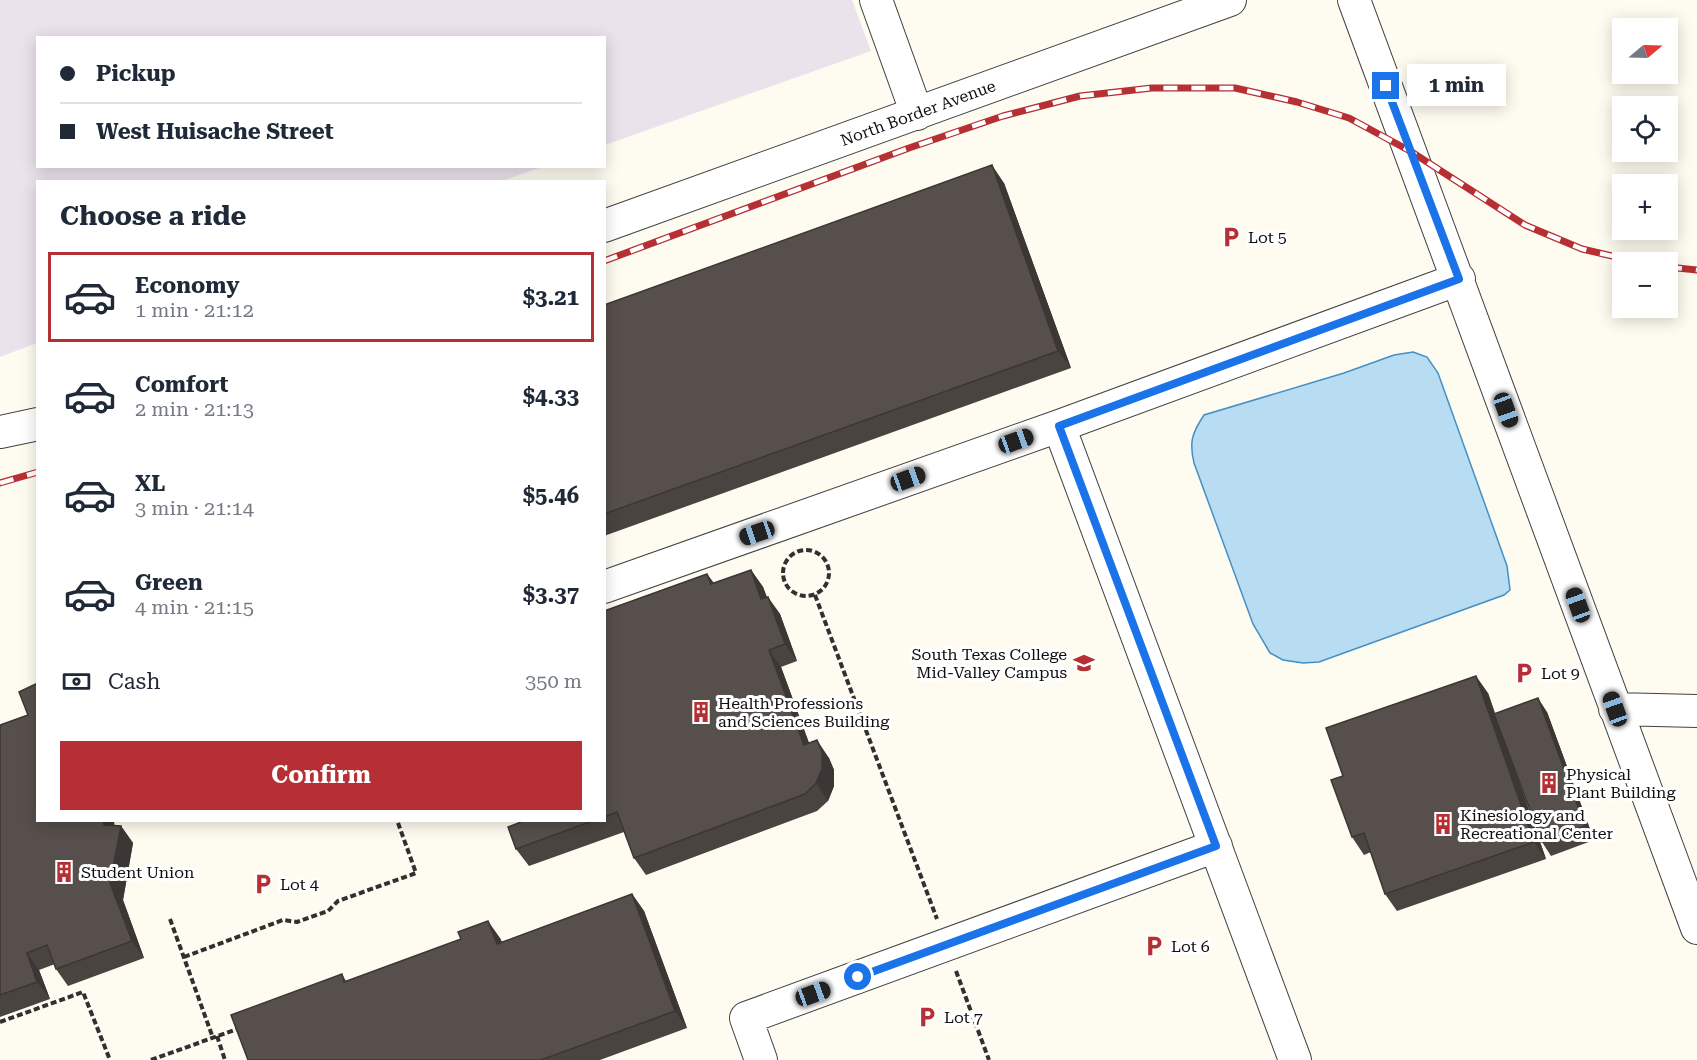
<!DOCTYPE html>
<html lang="en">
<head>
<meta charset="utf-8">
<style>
  body { margin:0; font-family:"Roboto Serif",serif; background:#f6f6f7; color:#1f2937; height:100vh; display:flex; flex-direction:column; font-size:22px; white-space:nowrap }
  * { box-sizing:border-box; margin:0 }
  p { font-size:20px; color:#747a83 }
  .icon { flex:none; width:33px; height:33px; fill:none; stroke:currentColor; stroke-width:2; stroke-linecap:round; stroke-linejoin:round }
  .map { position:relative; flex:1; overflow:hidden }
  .panel { position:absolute; left:36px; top:180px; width:570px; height:642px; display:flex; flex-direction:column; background:#fff; border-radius:0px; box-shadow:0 3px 15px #0003 }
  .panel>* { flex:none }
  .hud { position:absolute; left:36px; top:36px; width:570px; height:132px; border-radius:0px; box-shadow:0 3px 15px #0003; display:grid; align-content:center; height:132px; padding:0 24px; background:#fff }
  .needle { width:39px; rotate:71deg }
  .controls { position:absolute; left:1612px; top:18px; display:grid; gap:12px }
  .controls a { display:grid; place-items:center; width:66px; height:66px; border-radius:0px; background:#fff; box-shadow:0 3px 15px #0003; font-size:30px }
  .end { position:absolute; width:27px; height:27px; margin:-14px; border:8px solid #1a73e8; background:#fff; box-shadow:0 0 0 3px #fff }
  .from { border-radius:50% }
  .bubble { position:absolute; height:42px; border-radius:0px; background:#fff; box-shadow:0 3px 15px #0003; font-size:20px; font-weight:700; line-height:42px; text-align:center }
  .car { position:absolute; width:18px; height:36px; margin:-18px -9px; border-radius:8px; box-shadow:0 0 4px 2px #0007; background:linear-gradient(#222 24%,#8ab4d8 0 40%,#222 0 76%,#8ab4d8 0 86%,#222 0) }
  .hud b { display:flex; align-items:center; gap:21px; height:57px; font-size:22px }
  .hud b+b { border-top:2px solid #e0e1e3 }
  .hud i { width:15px; height:15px; background:#1f2937 }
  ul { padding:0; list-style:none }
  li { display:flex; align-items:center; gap:18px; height:90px; margin:0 12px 9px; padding:0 12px; border:3px solid transparent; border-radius:0px }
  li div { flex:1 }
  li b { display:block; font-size:22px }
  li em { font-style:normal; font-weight:700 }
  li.current { border-color:#b52f34 }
  li>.icon { width:54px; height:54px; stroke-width:1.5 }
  h2 { padding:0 24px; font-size:27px; line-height:72px }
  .pay { display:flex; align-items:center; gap:15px; height:66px; padding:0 24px; font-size:22px }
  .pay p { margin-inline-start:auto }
  .action { display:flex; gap:12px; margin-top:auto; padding:12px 24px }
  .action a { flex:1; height:69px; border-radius:0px; background:#b52f34; color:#fff; font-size:24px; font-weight:700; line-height:69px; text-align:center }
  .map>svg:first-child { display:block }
</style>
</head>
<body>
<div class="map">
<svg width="1697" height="1060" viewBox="0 0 1697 1060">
  <rect width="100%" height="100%" fill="#fefbf0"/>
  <path fill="#ebe3ec" d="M0,0H852L871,51L605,145L604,38H38V166L542,167L499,182H38L37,343L0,357Z"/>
  <path fill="#b8dcf2" stroke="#4490c4" stroke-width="1.5" d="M1413,352L1427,357L1438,373L1507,566L1510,590L1504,595L1319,662L1303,663L1283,660L1270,653L1253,624L1194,463C1189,442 1192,433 1204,415L1344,373L1394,355Z"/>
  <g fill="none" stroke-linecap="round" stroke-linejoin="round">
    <defs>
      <path id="minor" d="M876,0L917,114
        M1354,0L1697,928
        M604,226L1230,0
        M1059,426L1295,1060
        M0,432L38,424
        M604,587L1059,426L1459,279
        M1615,709L1697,711
        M761,1060L746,1018L1216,846"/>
    </defs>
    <use href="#minor" stroke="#414141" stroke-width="34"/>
    <path stroke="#303030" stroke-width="4" stroke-dasharray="6 3" stroke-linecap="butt" d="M783 573a23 23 0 1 1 46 0a23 23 0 1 1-46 0Z
      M815,595L937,919
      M170,919L213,1038
      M184,957L283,920L297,922L328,911L338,901L416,873L397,820
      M956,971L989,1060
      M0,1022L83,992L110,1060
      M217,1036L225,1060
      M151,1060L240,1028"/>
    <use href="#minor" stroke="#fff" stroke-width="32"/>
    <defs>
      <path id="rail" d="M604,261L909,148L1003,116L1080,96L1152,88H1235L1297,102L1349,118L1410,151L1525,225L1582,249L1638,262
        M1668,267L1697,270
        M0,483L38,472"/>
    </defs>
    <use href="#rail" stroke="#b52f34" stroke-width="7"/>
    <use href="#rail" stroke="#fff" stroke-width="4.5" stroke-dasharray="14" stroke-linecap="butt"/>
  </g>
  <path fill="#4a4440" d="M1004,183L1071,368L604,536V305Z
    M751,570L763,587L767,597L780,614L797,661L781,667L809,743L829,758L834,770V786L828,801L817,811L646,875L634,858L624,832L529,866L516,849L526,820H604V611L707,574L714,583Z
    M1488,693L1495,714L1547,712L1594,840L1551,856L1542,842L1506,744L1546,859L1397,911L1385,894L1371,852L1364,855L1352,837L1343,776Z
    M28,715L38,820H114V826H121L133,843L123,900L144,958L68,986L56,969L55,964L39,970L50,999L0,1017V725Z
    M632,894L644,911L687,1028L600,1060H248L342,974L346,981L500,938L502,942Z"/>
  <path fill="#3c3734" d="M992,165L1004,183L1071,368L1058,351Z
    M751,570L763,587L774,617L761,599Z
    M707,574L719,591L711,584Z
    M768,597L780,614L797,661L785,644Z
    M769,650L781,667L816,762L804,745Z
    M1476,676L1488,693L1546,859L1534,842Z
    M1538,698L1547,712L1594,840L1585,826Z
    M817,740L829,758L834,770V786L828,801L816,783Z
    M103,820H114L116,843L104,825Z
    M121,826L133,843L123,900L144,958L132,941L110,883Z
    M632,894L644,911L687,1028L675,1011Z
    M488,921L500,938L509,961L497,944Z
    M27,953L39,970L50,999L37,982Z"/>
  <path fill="#564f4b" stroke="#3c3734" stroke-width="1.5" d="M992,165L1058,351L604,514V305Z
    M751,570L761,599L768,597L785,644L769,650L804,745L817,740L822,752V769L816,783L805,794L634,858L617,812L604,817V611L707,574L711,584Z
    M1476,676L1534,842L1385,894L1364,833L1352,837L1331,780L1343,776L1326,728Z
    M38,683V820H103L104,825L121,826L110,883L132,941L56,969L47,945L27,953L37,982L0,995V725L28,715L19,692Z
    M1538,698L1585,826L1542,842L1494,714Z
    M526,820H595L516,849L508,827Z
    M632,894L675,1011L541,1060H248L231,1015L342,974L344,982L461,939L458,932L488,921L497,944Z"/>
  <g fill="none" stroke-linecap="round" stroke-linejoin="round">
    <path stroke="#1a73e8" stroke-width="8" d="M858,977L1216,846L1059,426L1459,279L1386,86"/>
  </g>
  <defs>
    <symbol id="parking-bare" viewBox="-9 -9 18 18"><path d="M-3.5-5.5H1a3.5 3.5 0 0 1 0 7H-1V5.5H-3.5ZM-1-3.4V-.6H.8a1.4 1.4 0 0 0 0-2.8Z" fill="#b52f34" stroke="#fff" stroke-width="2.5" paint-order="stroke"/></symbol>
    <symbol id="university-bare" viewBox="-9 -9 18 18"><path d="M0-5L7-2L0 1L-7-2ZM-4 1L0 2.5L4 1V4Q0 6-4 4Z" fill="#b52f34" stroke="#fff" stroke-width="2.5" paint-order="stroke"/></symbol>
    <symbol id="building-bare" viewBox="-9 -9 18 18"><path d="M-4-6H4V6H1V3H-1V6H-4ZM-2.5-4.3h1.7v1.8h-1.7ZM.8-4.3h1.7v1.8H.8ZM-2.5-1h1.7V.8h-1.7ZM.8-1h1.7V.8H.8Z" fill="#b52f34" stroke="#fff" stroke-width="2.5" paint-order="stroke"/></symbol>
  </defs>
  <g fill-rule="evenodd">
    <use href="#parking-bare" x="1216" y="222" width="30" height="30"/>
    <use href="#university-bare" x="1069" y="648" width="30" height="30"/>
    <use href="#parking-bare" x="1509" y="658" width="30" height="30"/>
    <use href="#building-bare" x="686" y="697" width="30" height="30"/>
    <use href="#building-bare" x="1534" y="768" width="30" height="30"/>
    <use href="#building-bare" x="1428" y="809" width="30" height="30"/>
    <use href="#building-bare" x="49" y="857" width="30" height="30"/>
    <use href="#parking-bare" x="248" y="869" width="30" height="30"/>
    <use href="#parking-bare" x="1139" y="931" width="30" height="30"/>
    <use href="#parking-bare" x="912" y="1002" width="30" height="30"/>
  </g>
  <g text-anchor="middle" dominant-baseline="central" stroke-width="6" stroke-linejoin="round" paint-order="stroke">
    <g font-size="16" fill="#0e0e0e" stroke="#fff">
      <text transform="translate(918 113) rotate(-20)">North Border Avenue</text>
    </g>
    <g font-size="16" fill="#0e0e0e" stroke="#fff" text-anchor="start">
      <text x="1248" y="237">Lot 5</text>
      <text x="1067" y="654" text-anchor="end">South Texas College<tspan x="1067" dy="18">Mid-Valley Campus</tspan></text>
      <text x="1541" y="673">Lot 9</text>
      <text x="718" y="703">Health Professions<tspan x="718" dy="18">and Sciences Building</tspan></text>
      <text x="1566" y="774">Physical<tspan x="1566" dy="18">Plant Building</tspan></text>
      <text x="1460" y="815">Kinesiology and<tspan x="1460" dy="18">Recreational Center</tspan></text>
      <text x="81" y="872">Student Union</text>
      <text x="280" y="884">Lot 4</text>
      <text x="1171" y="946">Lot 6</text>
      <text x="944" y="1017">Lot 7</text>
    </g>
  </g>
</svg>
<div class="controls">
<a><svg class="needle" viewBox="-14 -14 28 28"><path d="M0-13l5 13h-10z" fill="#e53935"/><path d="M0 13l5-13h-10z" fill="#747a83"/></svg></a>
<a><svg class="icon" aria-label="locate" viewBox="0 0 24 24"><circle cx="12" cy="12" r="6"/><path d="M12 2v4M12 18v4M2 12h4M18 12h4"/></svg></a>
<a>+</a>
<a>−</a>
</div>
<i class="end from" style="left:858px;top:977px"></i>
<i class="end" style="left:1386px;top:86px"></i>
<div class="bubble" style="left:1407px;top:64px;width:99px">1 min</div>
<i class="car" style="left:1506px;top:410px;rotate:160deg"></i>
<i class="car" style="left:1016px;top:441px;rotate:70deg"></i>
<i class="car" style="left:908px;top:479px;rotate:70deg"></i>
<i class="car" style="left:757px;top:533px;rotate:251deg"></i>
<i class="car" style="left:1578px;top:605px;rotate:340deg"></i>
<i class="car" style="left:1615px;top:709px;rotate:340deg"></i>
<i class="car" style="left:813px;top:994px;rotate:70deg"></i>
<div class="hud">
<b><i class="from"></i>Pickup</b>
<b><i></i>West Huisache Street</b>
</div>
<section class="panel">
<h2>Choose a ride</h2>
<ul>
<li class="current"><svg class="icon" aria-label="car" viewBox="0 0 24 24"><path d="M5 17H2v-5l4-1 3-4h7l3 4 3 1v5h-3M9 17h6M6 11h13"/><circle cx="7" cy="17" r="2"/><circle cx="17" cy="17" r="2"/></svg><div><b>Economy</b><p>1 min · 21:12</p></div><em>$3.21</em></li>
<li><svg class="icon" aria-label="car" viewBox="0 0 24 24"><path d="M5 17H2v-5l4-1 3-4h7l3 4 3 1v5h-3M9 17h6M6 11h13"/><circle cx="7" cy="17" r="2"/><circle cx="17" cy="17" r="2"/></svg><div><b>Comfort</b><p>2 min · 21:13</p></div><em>$4.33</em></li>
<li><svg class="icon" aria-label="car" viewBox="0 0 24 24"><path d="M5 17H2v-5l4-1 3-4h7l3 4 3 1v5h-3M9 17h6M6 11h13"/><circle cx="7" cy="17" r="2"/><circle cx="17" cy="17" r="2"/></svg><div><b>XL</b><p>3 min · 21:14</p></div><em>$5.46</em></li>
<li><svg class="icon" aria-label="car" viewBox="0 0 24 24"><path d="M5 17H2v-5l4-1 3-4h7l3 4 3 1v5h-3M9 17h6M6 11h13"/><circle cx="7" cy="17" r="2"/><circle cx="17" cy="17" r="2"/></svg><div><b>Green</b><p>4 min · 21:15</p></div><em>$3.37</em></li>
</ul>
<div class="pay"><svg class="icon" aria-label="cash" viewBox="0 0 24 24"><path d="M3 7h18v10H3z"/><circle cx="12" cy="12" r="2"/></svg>Cash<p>350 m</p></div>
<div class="action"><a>Confirm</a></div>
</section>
</div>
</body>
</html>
